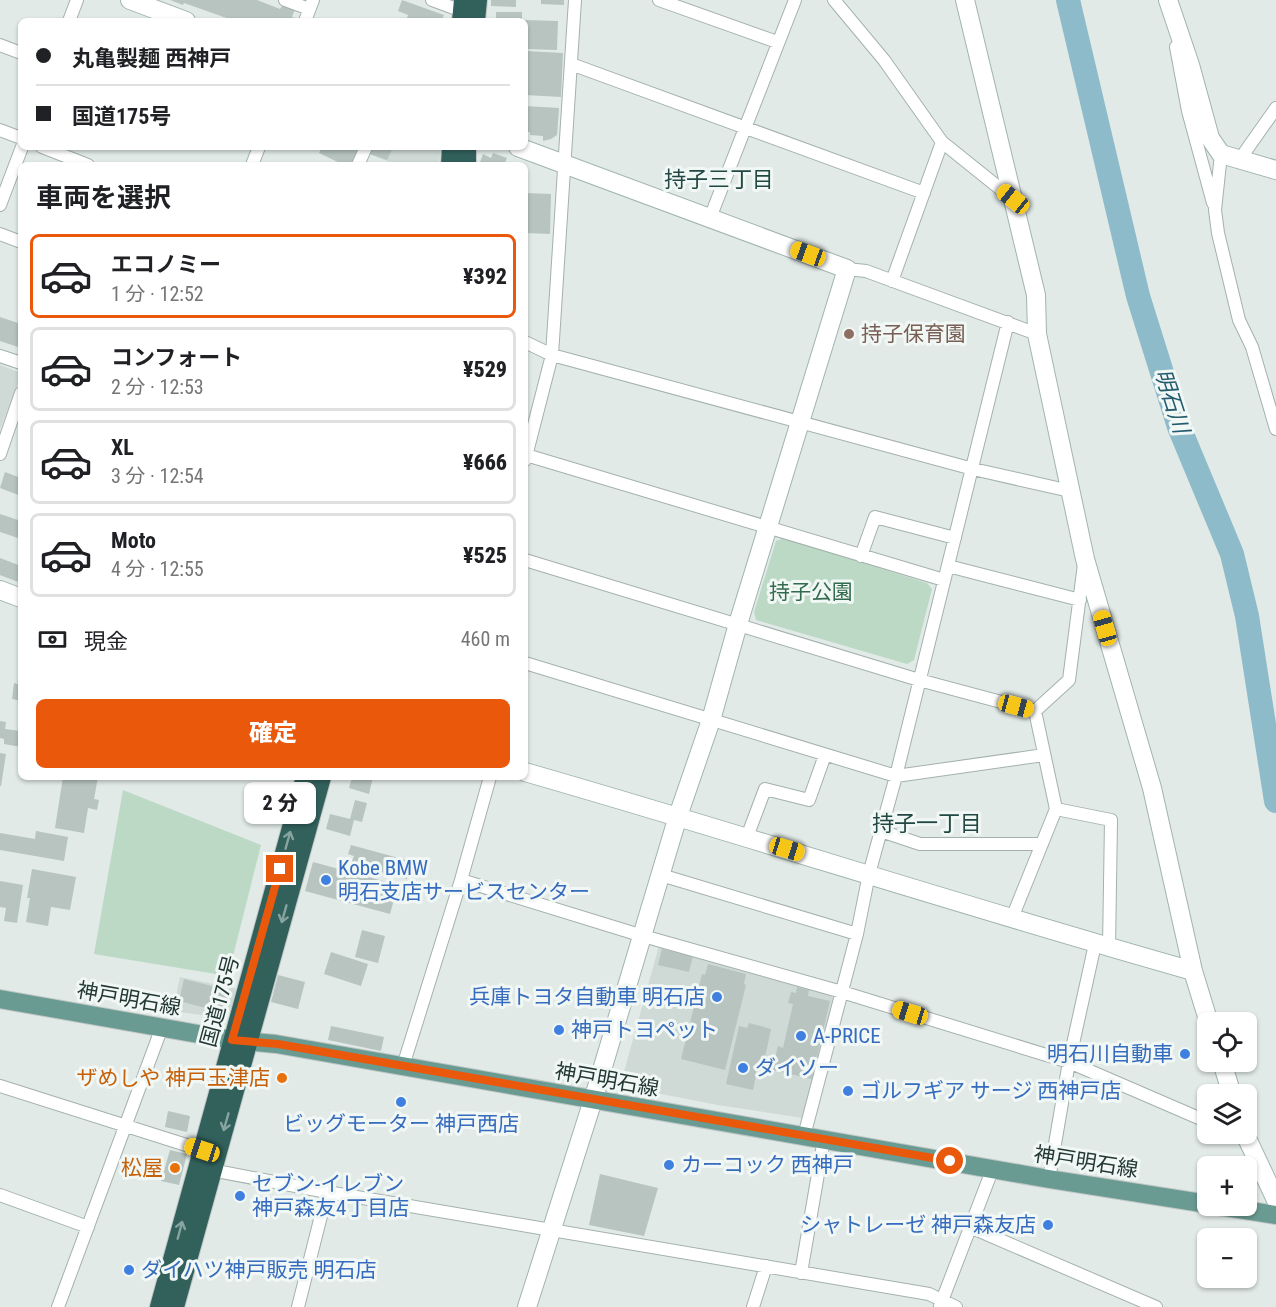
<!DOCTYPE html>
<html lang="ja">
<head>
<meta charset="utf-8">
<style>
  body { margin:0; font-family:"Roboto Condensed","Noto Sans JP",sans-serif; background:#f2f2f2; color:#202124; height:100vh; display:flex; flex-direction:column; font-size:22px; white-space:nowrap }
  * { box-sizing:border-box; margin:0 }
  p { font-size:20px; color:#757577 }
  .icon { flex:none; width:33px; height:33px; fill:none; stroke:currentColor; stroke-width:2; stroke-linecap:round; stroke-linejoin:round }
  .map { position:relative; flex:1; overflow:hidden }
  .details { position:absolute; left:18px; top:162px; width:510px; height:618px; display:flex; flex-direction:column; background:#fff; border-radius:9px; box-shadow:0 2px 4px #0004 }
  .details>* { flex:none }
  .banner { position:absolute; left:18px; top:18px; width:510px; height:132px; border-radius:9px; box-shadow:0 2px 4px #0004; display:grid; align-content:center; height:132px; padding:0 18px; background:#fff }
  .fabs { position:absolute; left:1197px; top:1012px; display:grid; gap:12px }
  .fabs a { display:grid; place-items:center; width:60px; height:60px; border-radius:9px; background:#fff; box-shadow:0 2px 4px #0004; font-size:30px }
  .end { position:absolute; width:27px; height:27px; margin:-14px; border:8px solid #ea580c; background:#fff; box-shadow:0 0 0 3px #fff }
  .from { border-radius:50% }
  .bubble { position:absolute; height:42px; border-radius:9px; background:#fff; box-shadow:0 2px 4px #0004; font-size:20px; font-weight:800; line-height:42px; text-align:center }
  .car { position:absolute; width:18px; height:36px; margin:-18px -9px; border-radius:8px; box-shadow:0 0 4px 2px #0007; background:linear-gradient(#f5c518 24%,#345 0 40%,#f5c518 0 76%,#345 0 86%,#f5c518 0) }
  .banner b { display:flex; align-items:center; gap:21px; height:57px; font-size:22px }
  .banner b+b { border-top:2px solid #e0e0e0 }
  .banner i { width:15px; height:15px; background:#202124 }
  ul { padding:0; list-style:none }
  li { display:flex; align-items:center; gap:18px; height:84px; margin:0 12px 9px; padding:0 6px; border:3px solid #e0e0e0; border-radius:9px }
  li div { flex:1 }
  li b { display:block; font-size:22px }
  li em { font-style:normal; font-weight:800 }
  li.selected { border-color:#ea580c }
  li>.icon { width:54px; height:54px; stroke-width:1.5 }
  h2 { padding:0 18px; font-size:27px; line-height:72px }
  .pay { display:flex; align-items:center; gap:15px; height:66px; padding:0 18px; font-size:22px }
  .pay p { margin-inline-start:auto }
  .primary-button { display:flex; gap:12px; margin-top:auto; padding:12px 18px }
  .primary-button a { flex:1; height:69px; border-radius:9px; background:#ea580c; color:#fff; font-size:24px; font-weight:800; line-height:69px; text-align:center }
  .map>svg:first-child { display:block }
</style>
</head>
<body>
<div class="map">
<svg width="1276" height="1307" viewBox="0 0 1276 1307">
  <rect width="100%" height="100%" fill="#e1eae7"/>
  <path fill="#cfd9d6" d="M370,147H441L439,165H397L367,153Z
    M0,365L21,373V376L0,429Z
    M659,946L830,994L834,1000L803,1118L718,1105L620,1086Z
    M180,977L237,989L231,1009L222,1018L173,1011Z"/>
  <path fill="#bcd9c6" d="M784,538L927,583L932,589L914,660L907,664L756,620L754,612L776,541Z
    M123,790L261,845L228,976L94,954Z"/>
  <g fill="none" stroke-linecap="round" stroke-linejoin="round">
    <path stroke="#8ebbc9" stroke-width="4" d="M1266,731L1276,732"/>
    <path stroke="#8ebbc9" stroke-width="24" d="M1068,0L1138,296L1179,427L1232,554L1247,616L1276,801"/>
  </g>
  <path fill="#b7c4c0" d="M170,0H257L280,9L284,3L295,9L292,17L295,18L293,21H235L184,3L183,5Z
    M402,0L444,15L441,21H406L408,15L398,11Z
    M491,0H516V7L491,6Z
    M541,0H564V5L541,4Z
    M496,12H522V21H496Z
    M525,20L558,21L557,50L525,49Z
    M526,51L563,53L561,97L525,95Z
    M525,106L559,108L557,135L551,139L543,141V136L530,135V132H525Z
    M322,147H352L358,150L351,165H344L319,153Z
    M370,147H393L387,160L367,153Z
    M493,153L507,158L504,165H479L483,154L491,158Z
    M525,193L551,194L550,234L525,233Z
    M0,317L21,324V348L0,341Z
    M5,472L21,478V496L0,488Z
    M0,514L21,521V539L0,532Z
    M0,558L21,566V583L0,575Z
    M14,683L21,685V701L12,699Z
    M0,721L6,722L5,729L21,731V747L4,744V739L0,738Z
    M0,753L6,754L1,786H0Z
    M63,777H98L94,799L99,800L97,810L88,808L84,833L55,828Z
    M352,777H373L369,794L349,788Z
    M355,800L367,803L362,822L354,820L350,836L326,829L330,814L350,819Z
    M36,831L68,837L64,861L0,850V833L35,839Z
    M351,845L417,863L415,872L409,871L407,879L351,864L354,856L348,854Z
    M313,862L398,885L390,914L305,891Z
    M32,869L76,877L70,910L51,907L48,926L26,922L30,898H27Z
    M0,881L23,885L17,923L4,921L6,908L0,907Z
    M362,930L385,936L378,963L355,957Z
    M662,949L693,956L689,972L658,965Z
    M331,952L368,964L361,986L324,974Z
    M708,964L746,974L744,984L746,985L725,1070L681,1059L702,974L705,975Z
    M278,975L305,982L298,1009L271,1002Z
    M184,979L231,991L225,1013L179,1001Z
    M797,987L809,990L808,996L830,1001L812,1079L772,1070L778,1046L783,1048L793,1004L788,1003L791,992L796,993Z
    M749,1023L771,1029L764,1062L759,1061L753,1090L726,1084L739,1026L747,1028Z
    M331,1026L384,1037L381,1051L328,1040Z
    M168,1111L190,1116L187,1132L165,1127Z
    M170,1150L187,1154L179,1185L161,1181Z
    M600,1174L658,1188L644,1236L589,1225Z"/>
  <g fill="none" stroke-linecap="round" stroke-linejoin="round">
    <defs>
      <path id="street" d="M285,0L309,9
        M432,0L467,13
        M659,0L777,42
        M834,0L884,60L942,142L892,281
        M69,21L77,0
        M305,21L313,0
        M0,45L21,53
        M1176,47L1188,111L1213,203
        M571,64L924,193
        M0,130L21,138
        M942,142L1013,199
        M42,147L88,165
        M1221,154L1215,210L1218,233L1239,320L1252,347L1276,429
        M1240,159L1276,108
        M252,165L259,147
        M358,165L366,147
        M0,205L22,147
        M710,218L795,0
        M0,234L21,242
        M847,269L866,271L1037,334
        M525,342L552,355L973,469L1070,491
        M0,356L21,363
        M0,454L21,393
        M526,455L944,580
        M525,460L552,355L575,0
        M861,556L875,517L955,538
        M525,560L919,680L1035,711L1069,680L1084,564
        M948,566L1080,600
        M525,663L896,776L1044,755
        M1056,809L1111,820L1109,948
        M881,831L920,844H1042
        M747,837L765,789L809,800L825,755
        M661,875L857,934
        M461,880L643,936L842,992L1069,1062L1208,1122
        M1012,918L1056,809L1035,711
        M403,1066L461,880L490,777
        M0,1086L202,1150
        M804,1136L857,934L869,874L896,776L1008,322
        M206,1169L327,1192L929,1294L956,1307
        M1049,1179L1069,1062L1095,944
        M0,1195L88,1227
        M970,1227L1156,1307
        M801,1273L824,1139
        M940,1306L993,1168
        M58,1307L162,1027
        M298,1307L327,1192
        M753,1307L766,1266"/>
      <path id="secondary" d="M130,0L186,21
        M965,0L1036,295L1037,334L1085,559L1152,788L1193,971L1209,1023
        M1168,0L1190,65L1210,138L1221,154L1276,170
        M518,147L847,269L738,624L711,720L678,816L593,1100L527,1307
        M0,590L21,598
        M525,772C748,836 969,908 1193,971
        M1222,1062L1232,1095
        M1245,1134L1276,1200"/>
      <path id="primary" d="M0,999L232,1040L276,1044L1049,1179L1208,1204
        M1219,1206L1276,1215"/>
      <path id="highway" d="M461,21L463,0
        M476,21L478,0
        M450,165L451,147
        M467,165V147
        M159,1307L305,777
        M175,1307L322,777"/>
    </defs>
    <use href="#street" stroke="#a4b1ae" stroke-width="14"/>
    <use href="#secondary" stroke="#a1b4af" stroke-width="20"/>
    <use href="#primary" stroke="#c1c7c6" stroke-width="20"/>
    <use href="#highway" stroke="#c1c7c6" stroke-width="20"/>
    <use href="#street" stroke="#fff" stroke-width="12"/>
    <use href="#secondary" stroke="#fff" stroke-width="18"/>
    <use href="#primary" stroke="#6a9b92" stroke-width="18"/>
    <use href="#highway" stroke="#32615c" stroke-width="18"/>
  </g>
  <defs><path id="oneway-shaft" d="M-6 0H5M1.5-3L5.5 0L1.5 3" fill="none" stroke-width="1.6" stroke-linecap="round" stroke-linejoin="round" transform="scale(1.5)"/></defs>
  <g stroke="#88a4a0">
    <use href="#oneway-shaft" transform="translate(288 840) rotate(-74)"/>
    <use href="#oneway-shaft" transform="translate(284 914) rotate(106)"/>
    <use href="#oneway-shaft" transform="translate(226 1122) rotate(106)"/>
    <use href="#oneway-shaft" transform="translate(180 1230) rotate(-75)"/>
  </g>
  <g fill="none" stroke-linecap="round" stroke-linejoin="round">
    <path stroke="#ea580c" stroke-width="8" d="M280,869L232,1040L278,1044L950,1161"/>
  </g>
  <circle fill="#8d6e63" stroke="#f1f7f4" stroke-width="2" cx="849" cy="334" r="6"/>
  <g fill="#3f7fe0" stroke="#f1f7f4" stroke-width="2">
    <circle cx="326" cy="880" r="6"/>
    <circle cx="717" cy="997" r="6"/>
    <circle cx="559" cy="1030" r="6"/>
    <circle cx="801" cy="1036" r="6"/>
    <circle cx="1185" cy="1054" r="6"/>
    <circle cx="743" cy="1068" r="6"/>
    <circle cx="848" cy="1091" r="6"/>
    <circle cx="401" cy="1102" r="6"/>
    <circle cx="669" cy="1165" r="6"/>
    <circle cx="240" cy="1196" r="6"/>
    <circle cx="1048" cy="1225" r="6"/>
    <circle cx="129" cy="1270" r="6"/>
  </g>
  <g fill="#e8710a" stroke="#f1f7f4" stroke-width="2">
    <circle cx="282" cy="1078" r="6"/>
    <circle cx="175" cy="1168" r="6"/>
  </g>
  <g text-anchor="middle" dominant-baseline="central" stroke-width="6" stroke-linejoin="round" paint-order="stroke">
    <g font-size="21" fill="#785e54" stroke="#f1f7f4" text-anchor="start">
      <text x="861" y="334">持子保育園</text>
    </g>
    <g font-size="21" fill="#326b4d" stroke="#f1f7f4">
      <text x="811" y="592">持子公園</text>
    </g>
    <g font-size="21" fill="#366cbe" stroke="#f1f7f4" text-anchor="start">
      <text x="338" y="868">Kobe BMW<tspan x="338" dy="24">明石支店サービスセンター</tspan></text>
      <text x="705" y="997" text-anchor="end">兵庫トヨタ自動車 明石店</text>
      <text x="571" y="1030">神戸トヨペット</text>
      <text x="813" y="1036">A-PRICE</text>
      <text x="1173" y="1054" text-anchor="end">明石川自動車</text>
      <text x="755" y="1068">ダイソー</text>
      <text x="860" y="1091">ゴルフギア サージ 西神戸店</text>
      <text x="401" y="1124" text-anchor="middle">ビッグモーター 神戸西店</text>
      <text x="681" y="1165">カーコック 西神戸</text>
      <text x="252" y="1184">セブン-イレブン<tspan x="252" dy="24">神戸森友4丁目店</tspan></text>
      <text x="1036" y="1225" text-anchor="end">シャトレーゼ 神戸森友店</text>
      <text x="141" y="1270">ダイハツ神戸販売 明石店</text>
    </g>
    <g font-size="21" fill="#233835" stroke="#f1f7f4">
      <text transform="translate(129 999) rotate(10)">神戸明石線</text>
      <text transform="translate(220 1001) rotate(-75)">国道175号</text>
      <text transform="translate(607 1080) rotate(10)">神戸明石線</text>
      <text transform="translate(1086 1162) rotate(9)">神戸明石線</text>
    </g>
    <g font-size="21" fill="#c56008" stroke="#f1f7f4" text-anchor="end">
      <text x="270" y="1078">ザめしや 神戸玉津店</text>
      <text x="163" y="1168">松屋</text>
    </g>
    <g font-size="22" fill="#214842" stroke="#f1f7f4">
      <text x="719" y="179">持子三丁目</text>
      <text x="927" y="823">持子一丁目</text>
    </g>
    <g font-size="22" font-style="italic" fill="#245b6e" stroke="#f1f7f4">
      <text transform="translate(1172 401) rotate(72)">明石川</text>
    </g>
  </g>
</svg>
<div class="fabs">
<a><svg class="icon" aria-label="locate" viewBox="0 0 24 24"><circle cx="12" cy="12" r="6"/><path d="M12 2v4M12 18v4M2 12h4M18 12h4"/></svg></a>
<a><svg class="icon" aria-label="layers" viewBox="0 0 24 24"><path d="M12 4l9 5-9 5-9-5zM3 14l9 5 9-5"/></svg></a>
<a>+</a>
<a>−</a>
</div>
<i class="end from" style="left:950px;top:1161px"></i>
<i class="end" style="left:280px;top:869px"></i>
<div class="bubble" style="left:244px;top:782px;width:72px">2 分</div>
<i class="car" style="left:1013px;top:199px;rotate:309deg"></i>
<i class="car" style="left:808px;top:254px;rotate:290deg"></i>
<i class="car" style="left:1105px;top:628px;rotate:344deg"></i>
<i class="car" style="left:1016px;top:706px;rotate:105deg"></i>
<i class="car" style="left:787px;top:849px;rotate:107deg"></i>
<i class="car" style="left:910px;top:1013px;rotate:287deg"></i>
<i class="car" style="left:202px;top:1150px;rotate:288deg"></i>
<div class="banner">
<b><i class="from"></i>丸亀製麺 西神戸</b>
<b><i></i>国道175号</b>
</div>
<section class="details">
<h2>車両を選択</h2>
<ul>
<li class="selected"><svg class="icon" aria-label="car" viewBox="0 0 24 24"><path d="M5 17H2v-5l4-1 3-4h7l3 4 3 1v5h-3M9 17h6M6 11h13"/><circle cx="7" cy="17" r="2"/><circle cx="17" cy="17" r="2"/></svg><div><b>エコノミー</b><p>1 分 · 12:52</p></div><em>¥392</em></li>
<li><svg class="icon" aria-label="car" viewBox="0 0 24 24"><path d="M5 17H2v-5l4-1 3-4h7l3 4 3 1v5h-3M9 17h6M6 11h13"/><circle cx="7" cy="17" r="2"/><circle cx="17" cy="17" r="2"/></svg><div><b>コンフォート</b><p>2 分 · 12:53</p></div><em>¥529</em></li>
<li><svg class="icon" aria-label="car" viewBox="0 0 24 24"><path d="M5 17H2v-5l4-1 3-4h7l3 4 3 1v5h-3M9 17h6M6 11h13"/><circle cx="7" cy="17" r="2"/><circle cx="17" cy="17" r="2"/></svg><div><b>XL</b><p>3 分 · 12:54</p></div><em>¥666</em></li>
<li><svg class="icon" aria-label="car" viewBox="0 0 24 24"><path d="M5 17H2v-5l4-1 3-4h7l3 4 3 1v5h-3M9 17h6M6 11h13"/><circle cx="7" cy="17" r="2"/><circle cx="17" cy="17" r="2"/></svg><div><b>Moto</b><p>4 分 · 12:55</p></div><em>¥525</em></li>
</ul>
<div class="pay"><svg class="icon" aria-label="cash" viewBox="0 0 24 24"><path d="M3 7h18v10H3z"/><circle cx="12" cy="12" r="2"/></svg>現金<p>460 m</p></div>
<div class="primary-button"><a>確定</a></div>
</section>
</div>
</body>
</html>
